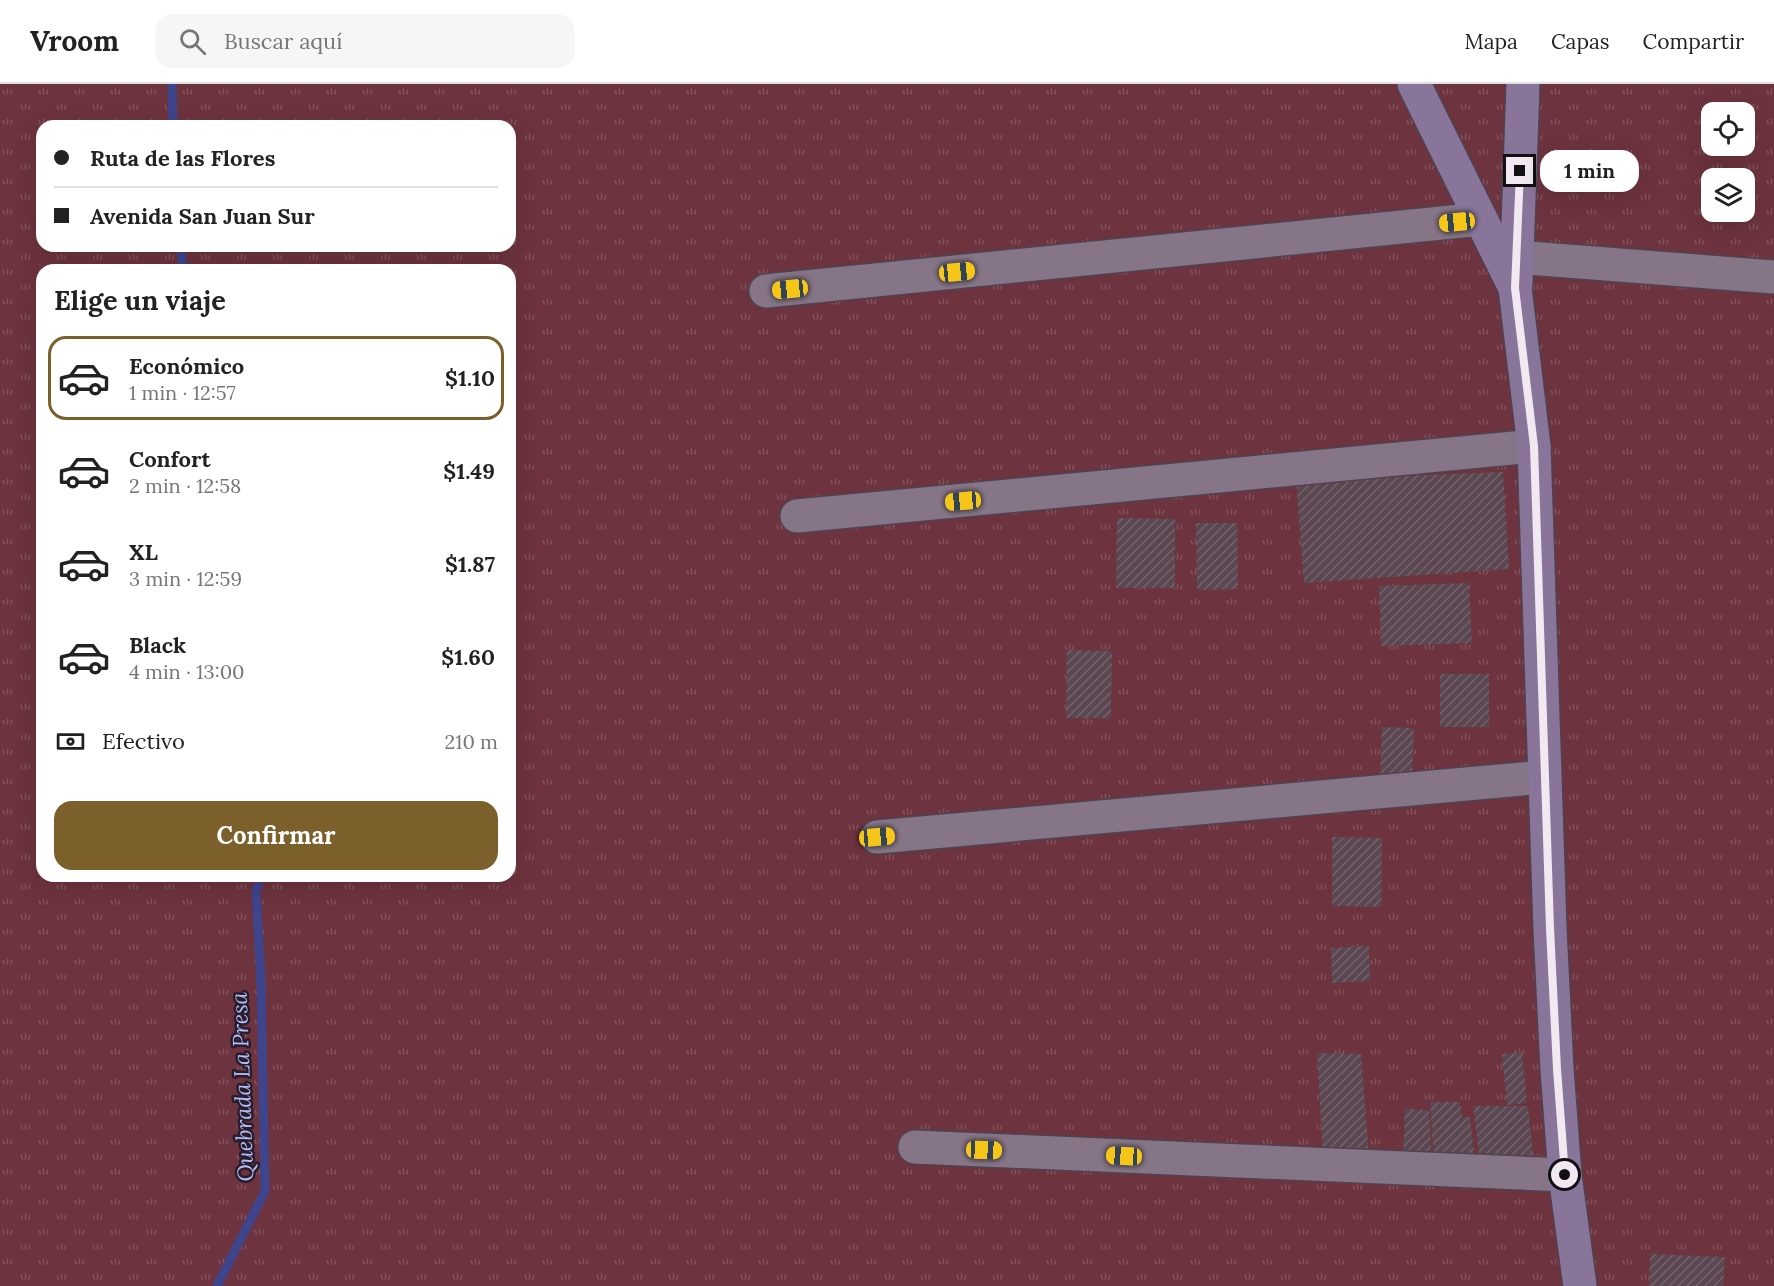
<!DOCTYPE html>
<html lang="es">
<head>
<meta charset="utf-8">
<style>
  body { margin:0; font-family:Lora,serif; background:#f6f6f6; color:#222; height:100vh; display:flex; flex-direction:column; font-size:22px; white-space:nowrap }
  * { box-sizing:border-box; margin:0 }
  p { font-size:20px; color:#767676 }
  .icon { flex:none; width:33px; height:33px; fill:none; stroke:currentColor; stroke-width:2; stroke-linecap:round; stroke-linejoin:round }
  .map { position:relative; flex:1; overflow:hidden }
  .details { position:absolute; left:36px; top:180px; width:480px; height:618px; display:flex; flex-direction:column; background:#fff; border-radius:18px; box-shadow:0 6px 24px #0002 }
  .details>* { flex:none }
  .hud { position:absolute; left:36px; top:36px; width:480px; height:132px; border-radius:18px; box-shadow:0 6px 24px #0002; display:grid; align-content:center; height:132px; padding:0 18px; background:#fff }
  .tools { position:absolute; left:1701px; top:18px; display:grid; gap:12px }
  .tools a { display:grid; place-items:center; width:54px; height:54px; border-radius:12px; background:#fff; box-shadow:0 6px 24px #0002; font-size:30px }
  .end { position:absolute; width:27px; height:27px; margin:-14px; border:8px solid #f1e8f2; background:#111; box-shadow:0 0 0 3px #111 }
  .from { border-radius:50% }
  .bubble { position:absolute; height:42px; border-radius:18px; background:#fff; box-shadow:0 6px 24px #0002; font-size:20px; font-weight:800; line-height:42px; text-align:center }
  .car { position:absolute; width:18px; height:36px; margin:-18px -9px; border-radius:8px; box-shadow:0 0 4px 2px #0007; background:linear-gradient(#f5c518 24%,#345 0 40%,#f5c518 0 76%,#345 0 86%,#f5c518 0) }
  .hud b { display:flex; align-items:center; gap:21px; height:57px; font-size:22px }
  .hud b+b { border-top:2px solid #e0e0e0 }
  .hud i { width:15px; height:15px; background:#222 }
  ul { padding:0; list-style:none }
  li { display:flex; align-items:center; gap:18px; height:84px; margin:0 12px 9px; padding:0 6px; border:3px solid transparent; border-radius:18px }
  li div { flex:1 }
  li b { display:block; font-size:22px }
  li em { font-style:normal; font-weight:800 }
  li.current { border-color:#7b602b }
  li>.icon { width:54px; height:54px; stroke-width:1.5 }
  h2 { padding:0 18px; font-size:27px; line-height:72px }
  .pay { display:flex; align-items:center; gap:15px; height:66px; padding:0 18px; font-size:22px }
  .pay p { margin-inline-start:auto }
  .action { display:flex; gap:12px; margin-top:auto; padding:12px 18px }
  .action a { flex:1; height:69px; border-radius:18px; background:#7b602b; color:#fff; font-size:24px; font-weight:800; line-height:69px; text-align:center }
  header { display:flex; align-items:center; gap:36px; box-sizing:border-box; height:84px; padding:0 30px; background:#fff; border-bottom:2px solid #e0e0e0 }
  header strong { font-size:28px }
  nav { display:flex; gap:33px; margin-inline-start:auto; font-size:21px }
  .search { width:420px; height:54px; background:#f6f6f6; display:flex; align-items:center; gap:15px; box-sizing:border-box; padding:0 21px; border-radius:18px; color:#767676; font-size:22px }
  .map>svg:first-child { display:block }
</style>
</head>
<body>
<header>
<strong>Vroom</strong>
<div class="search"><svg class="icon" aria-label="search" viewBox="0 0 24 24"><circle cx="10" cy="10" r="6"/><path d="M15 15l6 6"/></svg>Buscar aquí</div>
<nav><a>Mapa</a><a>Capas</a><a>Compartir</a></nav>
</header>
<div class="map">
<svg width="1774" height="1202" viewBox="0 0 1774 1202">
  <defs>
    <pattern id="park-tufts" width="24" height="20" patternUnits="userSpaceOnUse" patternTransform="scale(1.5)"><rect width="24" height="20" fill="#6d333e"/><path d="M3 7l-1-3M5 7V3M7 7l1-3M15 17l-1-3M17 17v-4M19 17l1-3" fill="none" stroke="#82515a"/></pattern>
    <pattern id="building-hatch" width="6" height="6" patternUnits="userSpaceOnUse" patternTransform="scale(1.5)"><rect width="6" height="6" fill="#5b4751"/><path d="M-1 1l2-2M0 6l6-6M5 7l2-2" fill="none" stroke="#73626a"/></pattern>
  </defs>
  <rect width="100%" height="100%" fill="#342735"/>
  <path fill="url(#park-tufts)" fill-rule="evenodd" d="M0,0H1774V1202H0ZM1712,28H1744V62H1712ZM42,42H510V162H42ZM1712,94H1744V128H1712ZM42,186H510V792H42Z"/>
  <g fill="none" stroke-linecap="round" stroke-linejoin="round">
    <path stroke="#3f458d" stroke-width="9" d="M172,0L173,42
      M180,162L184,186
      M217,1202L265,1107L261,897L256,807L261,792"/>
  </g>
  <path fill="url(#building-hatch)" d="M1503,388L1509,485L1304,499L1296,396Z
    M1117,434L1175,435V504H1116Z
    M1196,439H1237L1238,505L1197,506Z
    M1469,499L1472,559L1381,562L1379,502Z
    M1067,566L1112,567L1111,634H1066Z
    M1440,590H1489V643H1440Z
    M1382,643L1414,644L1412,696L1380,694Z
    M1332,753L1382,754L1381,823L1332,822Z
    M1369,862L1370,897L1332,899L1331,864Z
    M1522,968L1527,1019L1507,1021L1502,970Z
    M1317,969L1361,970L1369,1072H1323Z
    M1430,1018H1460L1462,1033H1470L1475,1077L1434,1078Z
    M1473,1022H1528L1534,1079L1480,1078Z
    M1405,1025L1429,1026L1432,1078L1403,1077Z
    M1650,1170L1725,1173L1723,1202H1649Z"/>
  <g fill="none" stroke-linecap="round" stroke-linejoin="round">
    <defs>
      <path id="street" d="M1516,173L1774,193
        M766,207L1481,135
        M797,432L1534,362
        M877,753L1544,693
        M915,1063L1565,1091"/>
      <path id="secondary" d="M1414,0L1515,204L1534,362L1550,844L1557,985L1565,1091L1580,1202
        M1516,199L1523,0"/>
    </defs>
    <use href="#street" stroke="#4e4350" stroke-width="36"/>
    <use href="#secondary" stroke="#4e4350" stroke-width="36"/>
    <use href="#street" stroke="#857586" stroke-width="33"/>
    <use href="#secondary" stroke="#89749a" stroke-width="33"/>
  </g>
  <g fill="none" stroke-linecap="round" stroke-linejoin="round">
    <path stroke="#f1e8f2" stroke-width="8" d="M1520,87L1515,204L1534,362L1550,844L1557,985L1565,1091"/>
  </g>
  <g text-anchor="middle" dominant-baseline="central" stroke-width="5" stroke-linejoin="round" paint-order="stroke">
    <g font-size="22" font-style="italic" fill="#b3befc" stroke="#2a1d2b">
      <text transform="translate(242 1003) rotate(-92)">Quebrada La Presa</text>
    </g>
  </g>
</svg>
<div class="tools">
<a><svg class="icon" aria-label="locate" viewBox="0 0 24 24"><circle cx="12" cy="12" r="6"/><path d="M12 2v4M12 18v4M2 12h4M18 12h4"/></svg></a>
<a><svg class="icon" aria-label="layers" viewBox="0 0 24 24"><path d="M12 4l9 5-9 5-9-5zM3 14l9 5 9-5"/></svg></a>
</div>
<i class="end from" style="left:1565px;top:1091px"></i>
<i class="end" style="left:1520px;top:87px"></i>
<div class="bubble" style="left:1540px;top:66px;width:99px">1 min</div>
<i class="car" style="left:1457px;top:138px;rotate:264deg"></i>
<i class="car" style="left:957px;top:188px;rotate:84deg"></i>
<i class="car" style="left:790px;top:205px;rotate:264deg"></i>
<i class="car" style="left:963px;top:417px;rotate:265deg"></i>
<i class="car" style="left:877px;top:753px;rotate:85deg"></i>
<i class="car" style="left:984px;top:1066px;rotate:92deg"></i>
<i class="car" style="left:1124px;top:1072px;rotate:273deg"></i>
<div class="hud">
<b><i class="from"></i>Ruta de las Flores</b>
<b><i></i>Avenida San Juan Sur</b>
</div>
<section class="details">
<h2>Elige un viaje</h2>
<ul>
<li class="current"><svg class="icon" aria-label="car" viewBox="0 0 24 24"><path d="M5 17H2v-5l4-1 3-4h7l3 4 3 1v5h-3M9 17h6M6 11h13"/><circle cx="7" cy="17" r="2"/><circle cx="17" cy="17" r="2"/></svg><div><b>Económico</b><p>1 min · 12:57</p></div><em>$1.10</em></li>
<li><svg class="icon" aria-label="car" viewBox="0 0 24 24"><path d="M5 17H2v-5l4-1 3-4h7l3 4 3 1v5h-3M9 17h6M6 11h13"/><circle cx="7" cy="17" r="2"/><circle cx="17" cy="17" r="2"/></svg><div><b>Confort</b><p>2 min · 12:58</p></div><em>$1.49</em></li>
<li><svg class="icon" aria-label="car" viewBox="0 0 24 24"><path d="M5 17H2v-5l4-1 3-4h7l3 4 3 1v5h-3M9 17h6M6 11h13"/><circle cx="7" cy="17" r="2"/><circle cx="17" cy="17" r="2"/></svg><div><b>XL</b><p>3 min · 12:59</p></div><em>$1.87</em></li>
<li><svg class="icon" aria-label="car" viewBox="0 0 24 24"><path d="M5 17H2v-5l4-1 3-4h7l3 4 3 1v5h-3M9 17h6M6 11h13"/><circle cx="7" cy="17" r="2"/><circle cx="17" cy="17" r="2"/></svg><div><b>Black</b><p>4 min · 13:00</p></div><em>$1.60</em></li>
</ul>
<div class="pay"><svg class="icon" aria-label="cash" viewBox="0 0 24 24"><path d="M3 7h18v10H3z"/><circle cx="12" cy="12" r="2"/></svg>Efectivo<p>210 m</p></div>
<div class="action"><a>Confirmar</a></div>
</section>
</div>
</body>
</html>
